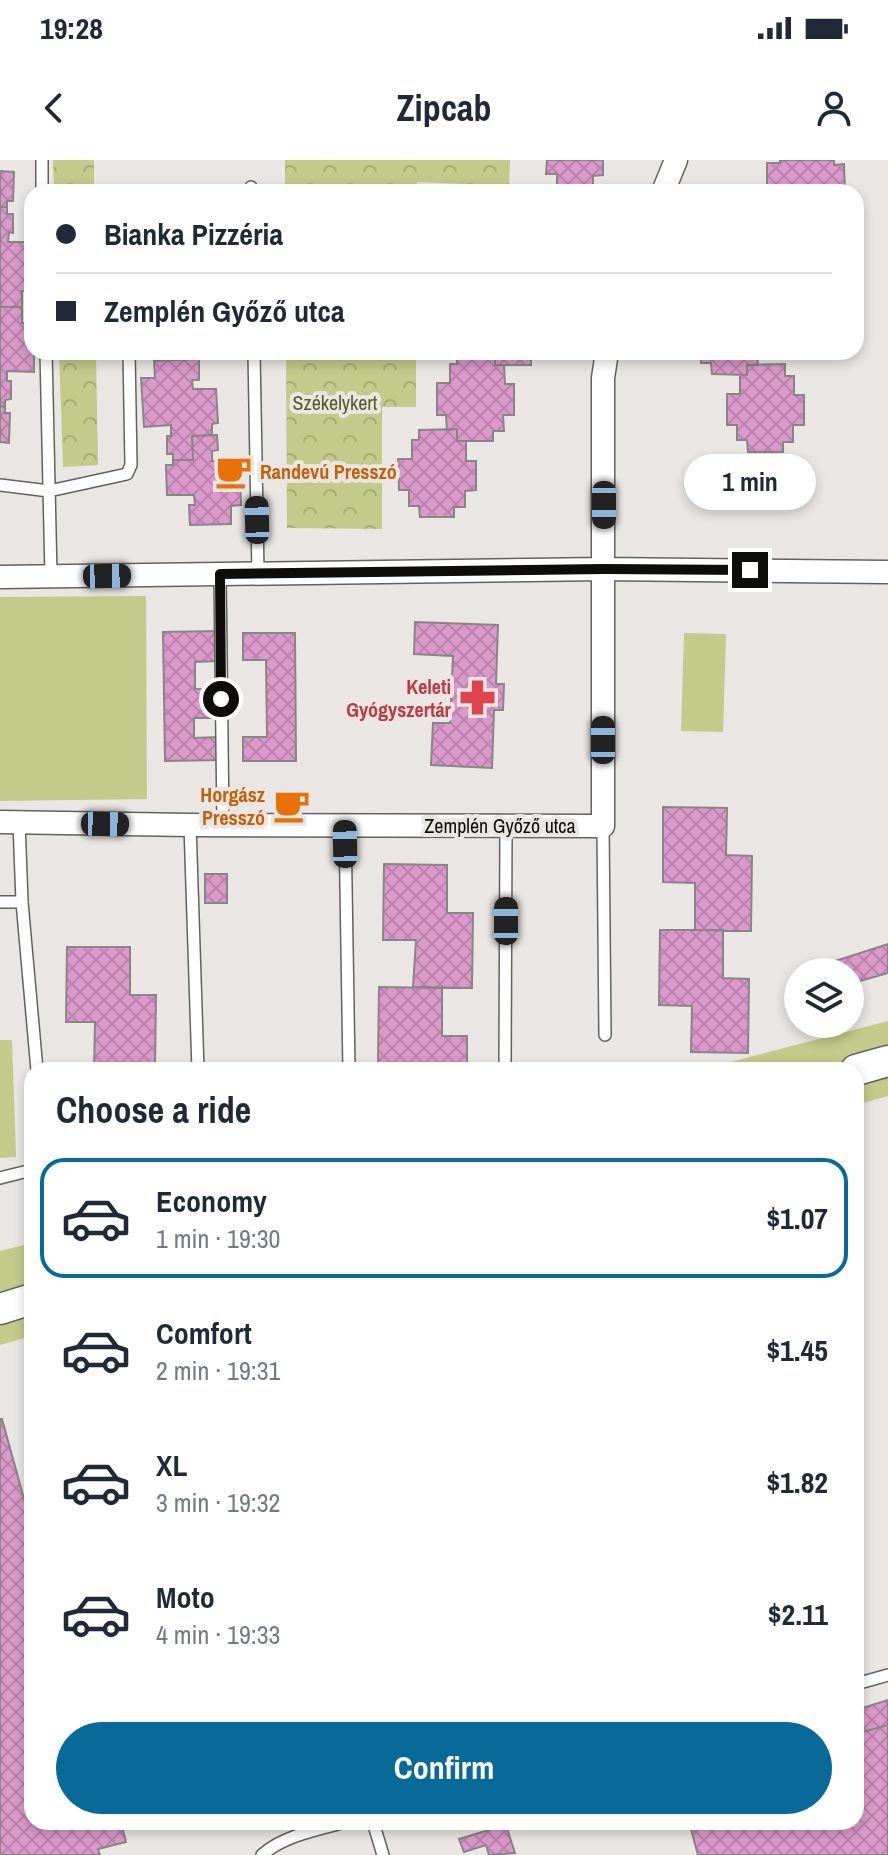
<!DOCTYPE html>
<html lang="en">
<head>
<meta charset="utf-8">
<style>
  body { margin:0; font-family:"Archivo Narrow",sans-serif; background:#f2f2f3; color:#1f2937; height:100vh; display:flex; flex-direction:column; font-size:30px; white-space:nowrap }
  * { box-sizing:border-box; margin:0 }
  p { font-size:26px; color:#747a83 }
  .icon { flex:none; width:44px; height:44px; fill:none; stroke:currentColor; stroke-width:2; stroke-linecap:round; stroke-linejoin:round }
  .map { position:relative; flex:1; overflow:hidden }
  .drawer { position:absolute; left:24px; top:902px; width:840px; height:768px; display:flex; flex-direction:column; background:#fff; border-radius:24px; box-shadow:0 4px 12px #0003 }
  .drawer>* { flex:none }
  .top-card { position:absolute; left:24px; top:24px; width:840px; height:176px; border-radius:24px; box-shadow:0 4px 12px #0003; display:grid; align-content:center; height:176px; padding:0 32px; background:#fff }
  .controls { position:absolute; left:784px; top:798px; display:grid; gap:16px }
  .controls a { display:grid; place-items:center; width:80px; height:80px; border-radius:50%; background:#fff; box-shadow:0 4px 12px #0003; font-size:40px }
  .end { position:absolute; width:36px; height:36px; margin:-18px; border:10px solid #0e0d0c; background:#fff; box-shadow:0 0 0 4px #fff }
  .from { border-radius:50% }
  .bubble { position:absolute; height:56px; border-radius:28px; background:#fff; box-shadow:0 4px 12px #0003; font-size:26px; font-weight:700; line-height:56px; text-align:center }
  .car { position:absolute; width:24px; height:48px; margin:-24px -12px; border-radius:10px; box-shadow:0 0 6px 2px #0007; background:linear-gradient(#222 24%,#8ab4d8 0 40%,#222 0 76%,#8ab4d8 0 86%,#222 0) }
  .top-card b { display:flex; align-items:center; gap:28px; height:76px; font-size:30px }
  .top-card b+b { border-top:2px solid #e0e1e3 }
  .top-card i { width:20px; height:20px; background:#1f2937 }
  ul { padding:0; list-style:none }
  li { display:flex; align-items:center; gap:24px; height:120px; margin:0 16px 12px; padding:0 16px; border:4px solid transparent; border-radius:24px }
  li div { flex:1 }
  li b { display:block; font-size:30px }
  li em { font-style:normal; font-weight:700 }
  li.current { border-color:#076a98 }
  li>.icon { width:72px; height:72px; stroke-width:1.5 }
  h2 { padding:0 32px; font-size:36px; line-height:96px }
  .primary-button { display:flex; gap:16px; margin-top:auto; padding:16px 32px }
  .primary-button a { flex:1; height:92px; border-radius:48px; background:#076a98; color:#fff; font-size:32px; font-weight:700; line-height:92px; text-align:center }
  .status { display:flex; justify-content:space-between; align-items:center; height:56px; padding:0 40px; background:#fff; direction:ltr }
  .status svg { height:22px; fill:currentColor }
  header { display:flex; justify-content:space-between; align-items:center; height:104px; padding:0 32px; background:#fff; font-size:36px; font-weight:700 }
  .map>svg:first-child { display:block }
</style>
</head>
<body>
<div class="status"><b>19:28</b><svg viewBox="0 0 49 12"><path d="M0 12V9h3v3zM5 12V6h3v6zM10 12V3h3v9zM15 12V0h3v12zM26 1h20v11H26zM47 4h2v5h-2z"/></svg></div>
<header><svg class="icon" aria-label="back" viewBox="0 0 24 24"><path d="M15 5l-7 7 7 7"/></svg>Zipcab<svg class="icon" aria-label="person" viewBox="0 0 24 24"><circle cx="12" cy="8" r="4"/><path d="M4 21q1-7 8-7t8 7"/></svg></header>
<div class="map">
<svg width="888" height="1695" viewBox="0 0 888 1695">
  <defs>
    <pattern id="park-crowns" width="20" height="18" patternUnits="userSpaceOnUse" patternTransform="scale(2)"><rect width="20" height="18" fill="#c3ca8a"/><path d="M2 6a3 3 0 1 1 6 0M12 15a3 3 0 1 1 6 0" fill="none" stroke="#a6ac76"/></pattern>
    <pattern id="building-cross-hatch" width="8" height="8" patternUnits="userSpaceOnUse" patternTransform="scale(2)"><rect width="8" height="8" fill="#db98ca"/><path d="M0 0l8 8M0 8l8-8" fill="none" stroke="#bb82ac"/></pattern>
  </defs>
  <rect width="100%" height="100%" fill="#e9e6e3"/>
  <path fill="#c3ca8a" d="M146,436L147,639L0,641V437Z
    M684,473L726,474L723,572L681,571Z
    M888,861V936L856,945V910H700Z
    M0,880H12L16,997L0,998Z
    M32,1083V1176L0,1185V1091Z"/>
  <path fill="url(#park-crowns)" d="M53,0H94V32H54Z
    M285,0H510L509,26L417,22V32H285Z
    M59,192H96L98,305L63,307Z
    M286,192H416V247H382V369L287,368Z"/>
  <path fill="url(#building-cross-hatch)" stroke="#888587" stroke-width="2" d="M547,0H603V15L593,16V25L557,26V14H546Z
    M780,0H834V5L844,4L845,32H767V3H780Z
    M0,11L14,12L13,41H7V47H0Z
    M0,47H7V54H13V73L9,72L8,82H32V131H22V147H0Z
    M0,147H22V163H32V192H34V212L7,211V221H11V239L5,240V247L0,246Z
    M154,192H198L199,199L154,201Z
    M485,192H542V195H531V205H495V193Z
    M701,192H757L758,205H747V215L712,214L711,203H701Z
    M495,193V205H504L505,224H514V255H503L504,271H493V281H457V269L447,270L446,255H437V223H450V204H457V194Z
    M199,199V220H192L193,229H216L218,263L212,264V275L192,276L193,300H173V294H167V276H171V265L144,267L141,218H155L154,201Z
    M785,204V216H794V235H804V265H793V282H783V292H748L747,280H737V265H727V234H740V215H747V205Z
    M0,246L5,247V253H10L9,283L0,282Z
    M457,269V281H466V301H476V330L465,331V347H454V357H420L419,346H409V330H399L398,299H412V280H419V270Z
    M217,275L218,290L212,291V301H240L241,345L231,346V364L190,365L189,345H195L194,335H167L166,305H173V300H193L192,276Z
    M415,462L498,465L496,524H504L503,550H494L492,608L431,605L433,563H450L453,496L414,494Z
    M219,471V501L195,502V529H212V558H194V578L218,577L219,600L165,601L163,472Z
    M243,473H295L296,601H243V577H267L266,500H243Z
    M663,647L727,648L726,695L752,696L751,771L695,770V723L663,722Z
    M384,704L447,705V753H473L472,828L413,827L416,780H383Z
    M205,714H227V743H205Z
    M660,770H723V818L749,819L748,893L691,892L692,846L659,845Z
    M888,784V813L850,824V812H801Z
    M67,787H130V835H156L155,910H94L95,862H66Z
    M379,827L442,828V876H467V910H410V903H378Z
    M0,1259H2L32,1368V1413L25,1415L32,1441V1662H121L126,1682L98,1689L100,1695H0Z
    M888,1540V1565L856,1574V1550Z
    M888,1565V1695H698L689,1662H856V1574Z
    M506,1665L515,1693L489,1695L486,1685L464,1692L459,1679Z"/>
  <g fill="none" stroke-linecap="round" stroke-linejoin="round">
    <defs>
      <path id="lane" d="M42,0V32
        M251,27V32
        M46,192L51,416
        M254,192L258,413
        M0,325L49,331L127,314L131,305L129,192
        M220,414L223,665
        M19,662L22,742L37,910
        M345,664L349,910
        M190,665L198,910
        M603,666L605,875
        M0,742H22
        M505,910L506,665
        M0,1018L32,1010
        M856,1524L888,1515
        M373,1662L383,1695
        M262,1695C283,1676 319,1669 346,1662"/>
      <path id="street" d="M663,32L676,0
        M0,417L604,409L888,412
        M0,662L190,665L603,666V218L607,192"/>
      <path id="secondary" d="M856,910L888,901
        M0,1149L32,1139"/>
    </defs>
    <use href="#lane" stroke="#64625f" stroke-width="14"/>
    <use href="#street" stroke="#64625f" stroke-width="25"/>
    <use href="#secondary" stroke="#64625f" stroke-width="33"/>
    <use href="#lane" stroke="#fff" stroke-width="11"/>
    <use href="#street" stroke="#fff" stroke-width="22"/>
    <use href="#secondary" stroke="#fff" stroke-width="30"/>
  </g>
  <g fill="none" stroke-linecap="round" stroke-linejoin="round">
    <path stroke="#0e0d0c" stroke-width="10" d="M221,539L220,414L604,409L750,410"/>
  </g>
  <defs>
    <symbol id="cafe-bare" viewBox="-9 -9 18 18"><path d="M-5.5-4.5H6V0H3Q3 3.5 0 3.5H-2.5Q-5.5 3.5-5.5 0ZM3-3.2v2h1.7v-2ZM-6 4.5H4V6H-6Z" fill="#e8710a" stroke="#e9e6e3" stroke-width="2.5" paint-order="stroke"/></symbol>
    <symbol id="pharmacy-bare" viewBox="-9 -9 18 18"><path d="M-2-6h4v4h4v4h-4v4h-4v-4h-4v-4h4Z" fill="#e0444e" stroke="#e9e6e3" stroke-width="2.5" paint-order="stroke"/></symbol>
  </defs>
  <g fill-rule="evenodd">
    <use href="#cafe-bare" x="208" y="286" width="51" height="51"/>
    <use href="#pharmacy-bare" x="452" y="512" width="51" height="51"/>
    <use href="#cafe-bare" x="266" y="620" width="51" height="51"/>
  </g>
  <g text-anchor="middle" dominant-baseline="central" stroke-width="8" stroke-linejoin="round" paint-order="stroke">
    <g font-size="20" fill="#565b21" stroke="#e9e6e3">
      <text x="335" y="242">Székelykert</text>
    </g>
    <g font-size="20" font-weight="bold" fill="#c56008" stroke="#e9e6e3" text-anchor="start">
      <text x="260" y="311">Randevú Presszó</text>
      <text x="265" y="634" text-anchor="end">Horgász<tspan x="265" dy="23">Presszó</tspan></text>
    </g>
    <g font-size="20" font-weight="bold" fill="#be3a42" stroke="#e9e6e3" text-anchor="end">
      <text x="451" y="526">Keleti<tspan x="451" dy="23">Gyógyszertár</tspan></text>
    </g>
    <g font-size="20" fill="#0e0d0c" stroke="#e9e6e3">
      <text x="500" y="665">Zemplén Győző utca</text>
    </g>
  </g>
</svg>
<div class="controls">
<a><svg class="icon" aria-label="layers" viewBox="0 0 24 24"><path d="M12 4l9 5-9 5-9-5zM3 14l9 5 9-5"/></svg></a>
</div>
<i class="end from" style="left:221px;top:539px"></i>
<i class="end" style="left:750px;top:410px"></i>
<div class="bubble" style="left:684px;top:294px;width:132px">1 min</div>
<i class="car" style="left:604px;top:345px;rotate:180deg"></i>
<i class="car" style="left:257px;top:360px;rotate:359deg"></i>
<i class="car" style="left:107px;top:416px;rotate:89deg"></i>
<i class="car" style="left:603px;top:580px;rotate:0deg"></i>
<i class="car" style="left:105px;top:664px;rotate:91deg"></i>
<i class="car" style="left:345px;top:684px;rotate:359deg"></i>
<i class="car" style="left:506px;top:761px;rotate:0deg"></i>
<div class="top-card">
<b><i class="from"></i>Bianka Pizzéria</b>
<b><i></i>Zemplén Győző utca</b>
</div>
<section class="drawer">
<h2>Choose a ride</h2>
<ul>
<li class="current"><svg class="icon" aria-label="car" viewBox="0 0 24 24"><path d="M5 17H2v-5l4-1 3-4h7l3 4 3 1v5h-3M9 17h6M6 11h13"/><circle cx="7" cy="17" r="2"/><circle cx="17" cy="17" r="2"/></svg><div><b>Economy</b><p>1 min · 19:30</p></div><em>$1.07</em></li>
<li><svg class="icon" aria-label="car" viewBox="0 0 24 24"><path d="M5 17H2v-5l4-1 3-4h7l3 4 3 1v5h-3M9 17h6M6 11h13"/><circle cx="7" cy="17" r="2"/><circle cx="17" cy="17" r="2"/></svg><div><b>Comfort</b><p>2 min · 19:31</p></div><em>$1.45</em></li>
<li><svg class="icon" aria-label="car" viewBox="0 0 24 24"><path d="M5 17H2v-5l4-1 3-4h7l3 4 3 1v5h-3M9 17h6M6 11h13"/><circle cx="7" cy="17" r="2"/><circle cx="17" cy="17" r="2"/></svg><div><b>XL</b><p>3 min · 19:32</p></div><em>$1.82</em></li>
<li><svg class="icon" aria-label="car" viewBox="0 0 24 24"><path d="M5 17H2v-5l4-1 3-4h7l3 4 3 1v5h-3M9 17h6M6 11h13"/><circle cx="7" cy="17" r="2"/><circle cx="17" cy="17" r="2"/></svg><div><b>Moto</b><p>4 min · 19:33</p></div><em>$2.11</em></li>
</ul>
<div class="primary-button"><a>Confirm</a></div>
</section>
</div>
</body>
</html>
